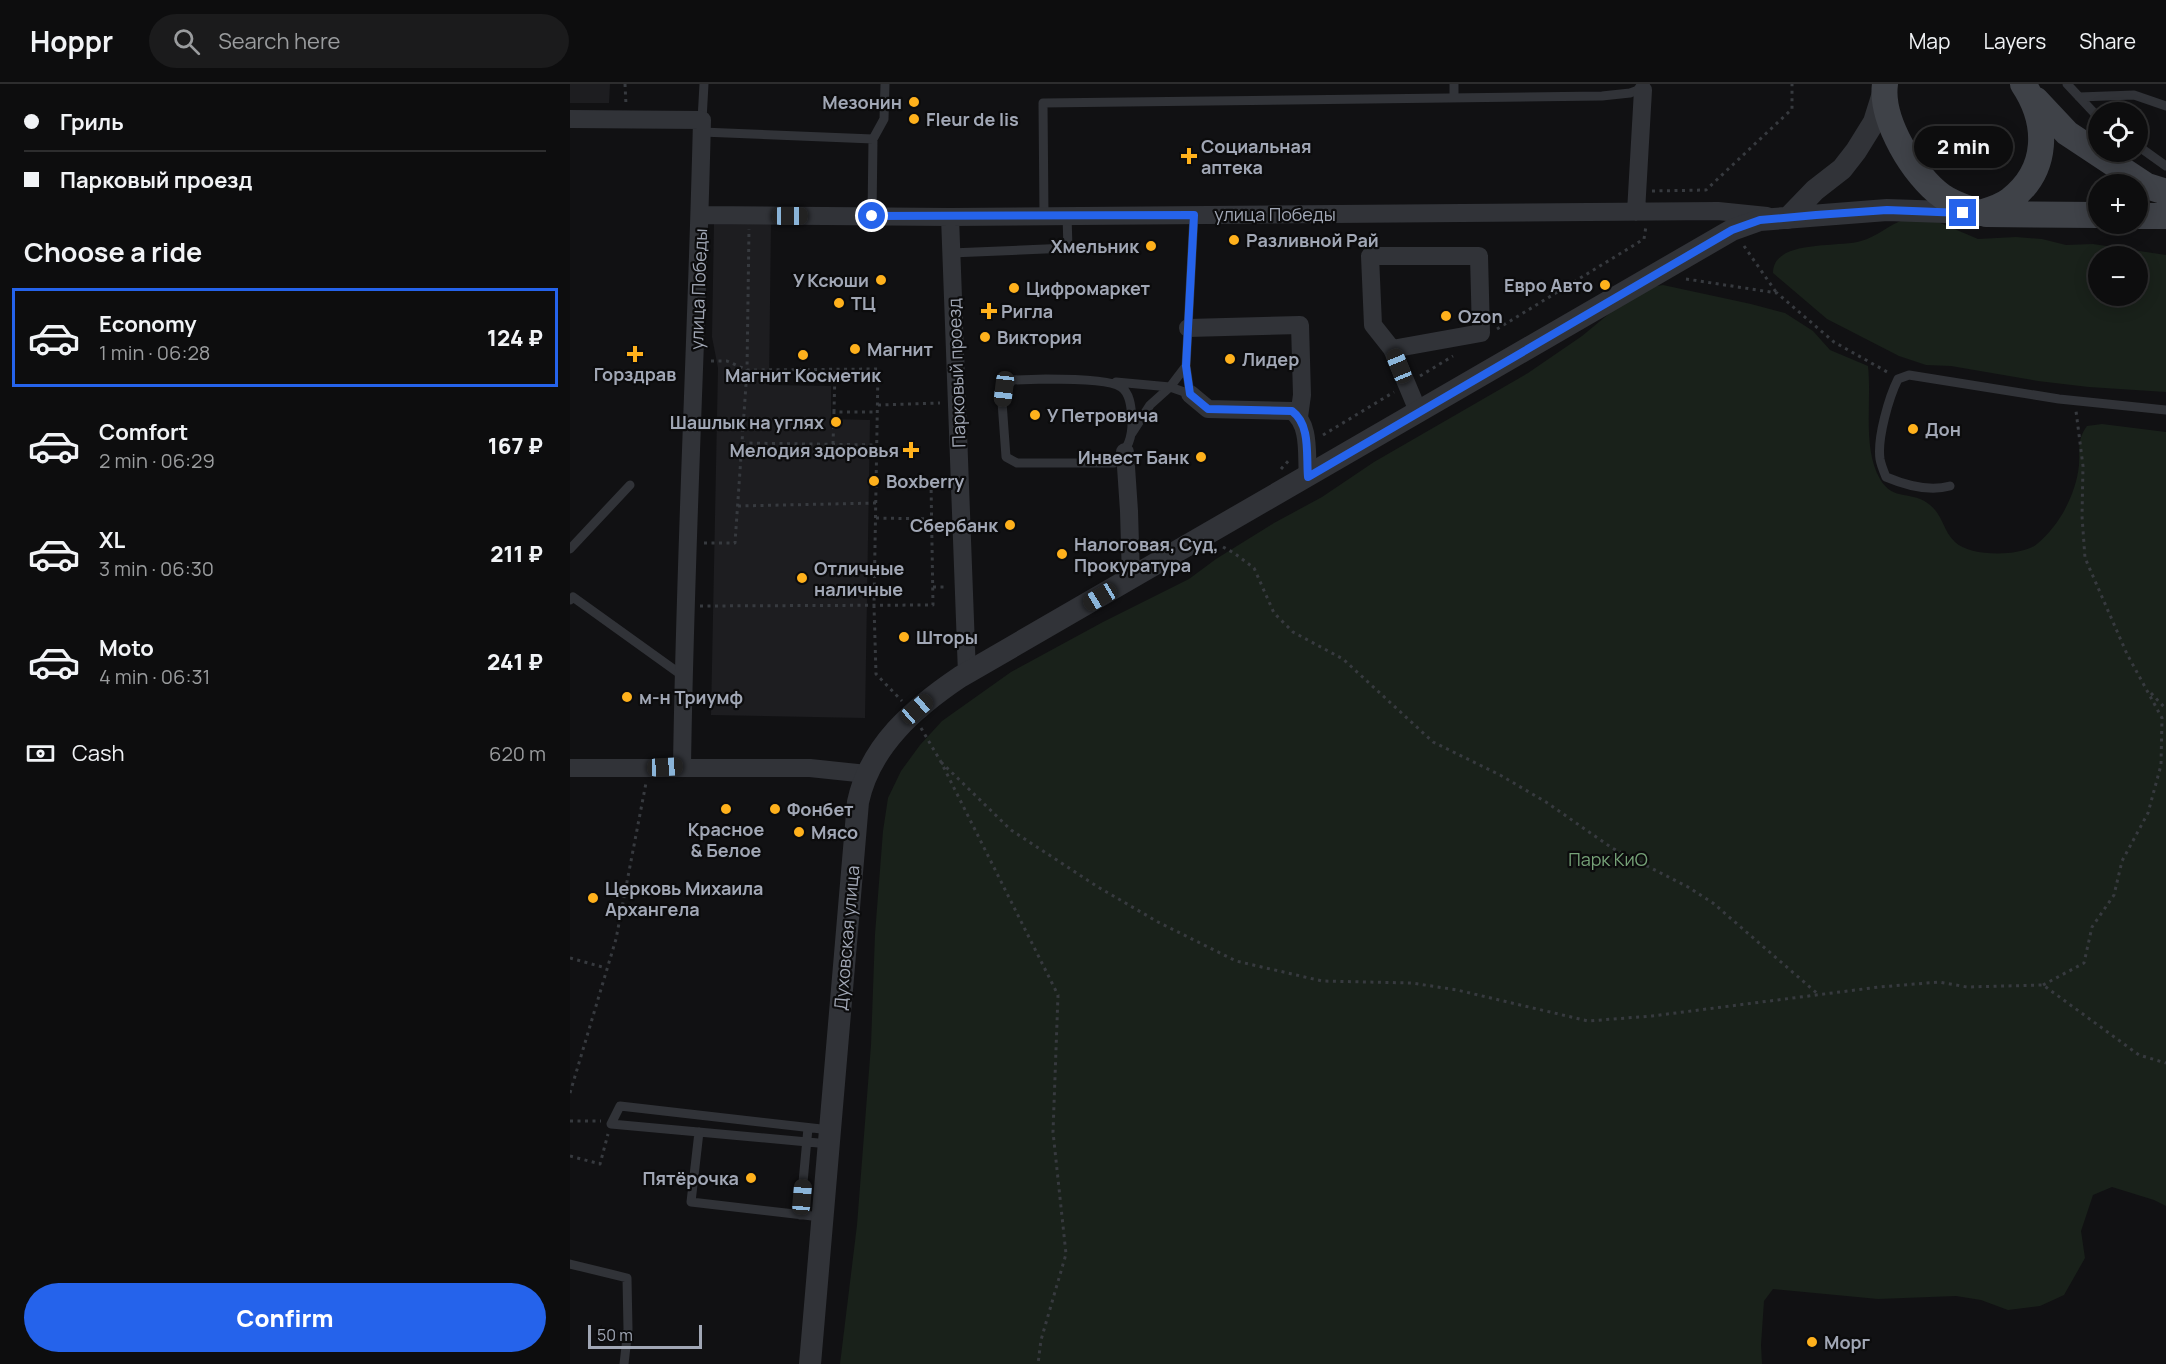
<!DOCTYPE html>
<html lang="en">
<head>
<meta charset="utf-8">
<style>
  body { margin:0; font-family:Manrope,sans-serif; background:#1b1b1c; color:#f1f3f6; height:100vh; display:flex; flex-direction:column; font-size:22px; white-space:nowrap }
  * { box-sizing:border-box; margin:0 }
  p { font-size:20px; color:#9a9c9e }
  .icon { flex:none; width:33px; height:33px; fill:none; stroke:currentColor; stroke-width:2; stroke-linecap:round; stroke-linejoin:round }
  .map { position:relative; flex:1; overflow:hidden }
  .sheet { display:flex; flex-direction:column; background:#0d0d0e; width:570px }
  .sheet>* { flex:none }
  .hud { display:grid; align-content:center; height:132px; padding:0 24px; background:#0d0d0e }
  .tools { position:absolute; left:1518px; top:18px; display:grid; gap:12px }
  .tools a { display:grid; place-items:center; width:60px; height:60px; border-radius:50%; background:#0d0d0e; box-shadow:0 3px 15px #0003,0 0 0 2px #2d2d2e; font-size:30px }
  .scale { position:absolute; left:18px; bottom:15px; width:114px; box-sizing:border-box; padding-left:6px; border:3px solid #a1a7b5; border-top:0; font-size:16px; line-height:21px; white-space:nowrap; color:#a1a7b5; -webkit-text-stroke:4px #0c0c0d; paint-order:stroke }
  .end { position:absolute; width:27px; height:27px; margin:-14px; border:8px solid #2563eb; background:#fff; box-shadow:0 0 0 3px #fff }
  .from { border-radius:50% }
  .bubble { position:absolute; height:42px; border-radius:21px; background:#0d0d0e; box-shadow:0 3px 15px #0003,0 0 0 2px #2d2d2e; font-size:20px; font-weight:800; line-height:42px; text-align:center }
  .car { position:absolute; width:18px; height:36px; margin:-18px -9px; border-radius:8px; box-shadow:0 0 4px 2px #0007; background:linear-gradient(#222 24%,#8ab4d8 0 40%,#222 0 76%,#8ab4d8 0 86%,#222 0) }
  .hud b { display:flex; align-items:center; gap:21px; height:57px; font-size:22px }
  .hud b+b { border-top:2px solid #2d2d2e }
  .hud i { width:15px; height:15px; background:#f1f3f6 }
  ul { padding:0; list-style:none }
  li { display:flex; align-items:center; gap:18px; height:99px; margin:0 12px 9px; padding:0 12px; border:3px solid transparent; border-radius:0px }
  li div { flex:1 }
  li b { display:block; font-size:22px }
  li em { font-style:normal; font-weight:800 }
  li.active { border-color:#2563eb }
  li>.icon { width:54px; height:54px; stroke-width:1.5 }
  h2 { padding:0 24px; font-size:27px; line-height:72px }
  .pay { display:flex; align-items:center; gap:15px; height:66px; padding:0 24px; font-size:22px }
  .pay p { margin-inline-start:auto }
  .cta { display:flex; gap:12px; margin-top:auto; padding:12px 24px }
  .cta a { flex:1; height:69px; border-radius:36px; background:#2563eb; color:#fff; font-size:24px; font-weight:800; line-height:69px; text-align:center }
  header { display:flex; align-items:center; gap:36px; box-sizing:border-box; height:84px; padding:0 30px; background:#0d0d0e; border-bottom:2px solid #2d2d2e }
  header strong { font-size:28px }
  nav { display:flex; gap:33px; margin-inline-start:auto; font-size:21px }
  .search { width:420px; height:54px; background:#1b1b1c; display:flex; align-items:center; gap:15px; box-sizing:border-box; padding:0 21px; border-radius:33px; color:#9a9c9e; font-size:22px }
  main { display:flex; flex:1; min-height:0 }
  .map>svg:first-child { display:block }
</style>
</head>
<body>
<header>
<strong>Hoppr</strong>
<div class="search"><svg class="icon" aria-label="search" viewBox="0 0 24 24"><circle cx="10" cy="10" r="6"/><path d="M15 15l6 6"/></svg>Search here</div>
<nav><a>Map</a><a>Layers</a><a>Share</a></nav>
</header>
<main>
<section class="sheet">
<div class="hud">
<b><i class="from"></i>Гриль</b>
<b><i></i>Парковый проезд</b>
</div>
<h2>Choose a ride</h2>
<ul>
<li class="active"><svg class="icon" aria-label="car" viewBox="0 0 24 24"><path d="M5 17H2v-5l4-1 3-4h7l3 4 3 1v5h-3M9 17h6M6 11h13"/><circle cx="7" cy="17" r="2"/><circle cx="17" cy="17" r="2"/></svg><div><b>Economy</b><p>1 min · 06:28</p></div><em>124 ₽</em></li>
<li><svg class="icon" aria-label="car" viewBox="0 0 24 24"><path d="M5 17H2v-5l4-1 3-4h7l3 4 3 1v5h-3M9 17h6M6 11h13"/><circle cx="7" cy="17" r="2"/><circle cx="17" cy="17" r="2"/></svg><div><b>Comfort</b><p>2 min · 06:29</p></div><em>167 ₽</em></li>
<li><svg class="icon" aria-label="car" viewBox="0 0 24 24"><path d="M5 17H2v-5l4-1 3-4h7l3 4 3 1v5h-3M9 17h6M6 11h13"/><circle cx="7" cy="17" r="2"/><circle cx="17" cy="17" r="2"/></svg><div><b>XL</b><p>3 min · 06:30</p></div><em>211 ₽</em></li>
<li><svg class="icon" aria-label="car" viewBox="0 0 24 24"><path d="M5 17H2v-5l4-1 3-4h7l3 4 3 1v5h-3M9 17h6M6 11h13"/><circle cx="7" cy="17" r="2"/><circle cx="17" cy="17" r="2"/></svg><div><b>Moto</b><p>4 min · 06:31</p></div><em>241 ₽</em></li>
</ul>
<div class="pay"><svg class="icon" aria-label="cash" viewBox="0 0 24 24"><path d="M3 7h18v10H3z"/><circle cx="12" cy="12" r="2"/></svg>Cash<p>620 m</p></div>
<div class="cta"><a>Confirm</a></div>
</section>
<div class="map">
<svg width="1596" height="1280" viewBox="0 0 1596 1280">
  <rect width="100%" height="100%" fill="#111113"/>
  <path fill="#1d1d20" d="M0,0H40L39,19H0Z
    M144,138H201L199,301L261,302V335L300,336L295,634L141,631L148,284L142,253Z"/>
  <path fill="#19211a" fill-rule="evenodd" d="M1361,135L1408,155L1446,153L1472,155L1496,161L1523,160L1596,171V308L1519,303L1468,297L1381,282L1356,281L1329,272L1257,235L1203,189C1203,155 1268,164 1291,157C1306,153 1319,141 1333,136C1341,134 1352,135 1361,135ZM1528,172H1568V212H1528Z
    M1093,201L1181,220L1215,229L1243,247L1260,266L1298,282C1302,317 1292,364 1310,395C1323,418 1343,406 1360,421C1373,431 1373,447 1385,458C1400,473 1451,473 1467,460C1490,441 1506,410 1509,381C1510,366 1507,355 1517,342L1532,340L1596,348V1122L1584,1116L1542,1103L1523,1111L1511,1147L1515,1174L1494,1211L1470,1222L1438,1226L1411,1216L1386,1212L1308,1215L1203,1205L1194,1217L1191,1261L1192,1280H270L287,1141L301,961L305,850L313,747L318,714L331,687L350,661L372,637L441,588L533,538L619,495L646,475L704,439L752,413L804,378L958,289L1012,252L1069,205Z"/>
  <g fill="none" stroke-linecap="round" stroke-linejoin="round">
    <path stroke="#373a3f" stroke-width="3" stroke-dasharray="3 4.5" stroke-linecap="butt" d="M55,0L56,21
      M1082,107L1136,106L1222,25V0
      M1174,162L1206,208
      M1116,195L1207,209L1264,258L1319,289
      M927,245L1074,155L1076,142
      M141,277H157L177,286L308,285L304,522L306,590L332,617
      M850,292L883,272
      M308,321L370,319
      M264,328L265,285
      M753,351L824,308
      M172,359L307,361
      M263,360L264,328H307
      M711,385L721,374
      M168,422L306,419
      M306,434L362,435
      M134,459H165L177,286L179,145
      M653,463L664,469L684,484L704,529L723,548L773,575L863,658L930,691L976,718L1042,764L1118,803L1143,819L1249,911
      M363,503H377
      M130,522L363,521L361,399L374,398
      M1581,609L1596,625
      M351,644L371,678L488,911L483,1048L496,1170L471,1256L468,1280
      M371,678L441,746L528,803L588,838L666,877L752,897L842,899L887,906L1018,937L1082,932L1309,903L1369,898L1397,903L1473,901L1569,971L1596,979
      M0,874L36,884
      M1473,901L1514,879L1522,843L1544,811L1552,777L1578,729L1591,681L1592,634L1557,570L1515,474L1512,432L1513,382L1506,327
      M0,1009L46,855L76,699
      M0,1037H31
      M0,1072L30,1080L38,1050"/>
    <path stroke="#313338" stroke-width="9" d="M884,0V13
      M1497,0L1528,33
      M1509,13L1564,11L1596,22
      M132,36L134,0
      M132,48L303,55
      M1568,62L1596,82
      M302,132L303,55L314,35L315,0
      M474,132L473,19L1032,12L1060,9L1074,4
      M381,169L498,164L497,132
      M476,295C492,295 540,295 551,303C560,309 561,323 562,333C563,353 558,366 544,379H447L436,373L432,318L434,305L443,296Z
      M546,298L600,303L620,310L616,282L624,131
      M562,349L580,321L600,303L616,282
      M1380,402C1359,408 1335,401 1316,393C1314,388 1311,381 1310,375C1307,354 1319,313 1328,295L1339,291L1489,315L1596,326
      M0,465L60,401
      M0,516L3,513L113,592
      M129,1048L121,1118L251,1133
      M259,1060L41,1040L50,1022L260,1046
      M230,1131L238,1044
      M0,1180L57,1194L58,1245L54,1280"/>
    <path stroke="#313338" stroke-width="18" d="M0,35L132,36C127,251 115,467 112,683
      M1066,128L1073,6
      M131,131L380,133L1148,127L1197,132
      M380,133L397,590
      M618,244L730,241L732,311L729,333
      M822,265L803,241L800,172H909L911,249L822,265L848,327
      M620,310L638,325L722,327C741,341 736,371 738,393
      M555,368L559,427L561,495
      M0,684H240L297,690"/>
    <path stroke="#313338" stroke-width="22" d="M1218,134L1245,106L1272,85L1286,67L1304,38L1314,6
      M240,1280L288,718C300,662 344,624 390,593L1162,146L1190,136L1317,126L1405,129"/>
    <path stroke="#3f4248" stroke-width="26" d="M1315,0C1310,36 1344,92 1372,112C1383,120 1398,124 1410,129C1420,126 1431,123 1440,116C1479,86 1479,39 1453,0
      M1466,16L1497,49L1577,102L1596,108
      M1416,130L1528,131
      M1568,132H1596"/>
  </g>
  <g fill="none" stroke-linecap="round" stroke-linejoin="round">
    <path stroke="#2563eb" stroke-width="8" d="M302,132L624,131L616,282L620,310L638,325L722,327C741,341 736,371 738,393L1162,146L1190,136L1246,131L1317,126L1393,129"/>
  </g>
  <g fill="#ffb11c" stroke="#0c0c0d" stroke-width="2">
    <circle cx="344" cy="18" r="6"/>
    <circle cx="344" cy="35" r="6"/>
    <path d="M616 63h6v6h6v6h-6v6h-6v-6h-6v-6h6z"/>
    <circle cx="664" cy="156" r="6"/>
    <circle cx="581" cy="162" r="6"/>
    <circle cx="311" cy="196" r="6"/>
    <circle cx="1035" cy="201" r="6"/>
    <circle cx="444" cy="204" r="6"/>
    <circle cx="269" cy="219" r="6"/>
    <path d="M416 218h6v6h6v6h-6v6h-6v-6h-6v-6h6z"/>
    <circle cx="876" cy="232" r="6"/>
    <circle cx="415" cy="253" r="6"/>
    <circle cx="285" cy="265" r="6"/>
    <path d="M62 261h6v6h6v6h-6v6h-6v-6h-6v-6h6z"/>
    <circle cx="233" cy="271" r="6"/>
    <circle cx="660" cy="275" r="6"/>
    <circle cx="465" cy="331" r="6"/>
    <circle cx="266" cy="338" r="6"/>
    <circle cx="1343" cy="345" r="6"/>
    <path d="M338 357h6v6h6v6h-6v6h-6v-6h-6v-6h6z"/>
    <circle cx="631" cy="373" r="6"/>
    <circle cx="304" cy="397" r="6"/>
    <circle cx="440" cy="441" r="6"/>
    <circle cx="492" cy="470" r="6"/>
    <circle cx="232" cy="494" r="6"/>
    <circle cx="334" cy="553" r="6"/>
    <circle cx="57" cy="613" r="6"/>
    <circle cx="156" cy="725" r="6"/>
    <circle cx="205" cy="725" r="6"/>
    <circle cx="229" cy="748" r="6"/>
    <circle cx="23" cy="814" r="6"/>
    <circle cx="181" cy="1094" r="6"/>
    <circle cx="1242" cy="1258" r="6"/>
  </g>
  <g text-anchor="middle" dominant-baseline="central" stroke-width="4.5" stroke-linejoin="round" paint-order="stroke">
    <g font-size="18" font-weight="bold" fill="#a1a7b5" stroke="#0c0c0d" text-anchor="start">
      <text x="332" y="18" text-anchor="end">Мезонин</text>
      <text x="356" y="35">Fleur de lis</text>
      <text x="631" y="62">Социальная<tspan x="631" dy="21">аптека</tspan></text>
      <text x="676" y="156">Разливной Рай</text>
      <text x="569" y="162" text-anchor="end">Хмельник</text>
      <text x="299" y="196" text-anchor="end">У Ксюши</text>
      <text x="1023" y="201" text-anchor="end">Евро Авто</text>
      <text x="456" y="204">Цифромаркет</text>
      <text x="281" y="219">ТЦ</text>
      <text x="431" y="227">Ригла</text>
      <text x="888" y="232">Ozon</text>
      <text x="427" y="253">Виктория</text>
      <text x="297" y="265">Магнит</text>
      <text x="672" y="275">Лидер</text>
      <text x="65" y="290" text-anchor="middle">Горздрав</text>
      <text x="233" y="291" text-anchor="middle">Магнит Косметик</text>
      <text x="477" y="331">У Петровича</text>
      <text x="254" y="338" text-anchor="end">Шашлык на углях</text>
      <text x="1355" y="345">Дон</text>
      <text x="329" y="366" text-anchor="end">Мелодия здоровья</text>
      <text x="619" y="373" text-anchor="end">Инвест Банк</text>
      <text x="316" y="397">Boxberry</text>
      <text x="428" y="441" text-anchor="end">Сбербанк</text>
      <text x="504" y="460">Налоговая, Суд,<tspan x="504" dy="21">Прокуратура</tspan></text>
      <text x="244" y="484">Отличные<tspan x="244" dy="21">наличные</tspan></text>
      <text x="346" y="553">Шторы</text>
      <text x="69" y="613">м-н Триумф</text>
      <text x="217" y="725">Фонбет</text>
      <text x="156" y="745" text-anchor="middle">Красное<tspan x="156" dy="21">&amp; Белое</tspan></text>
      <text x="241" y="748">Мясо</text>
      <text x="35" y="804">Церковь Михаила<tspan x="35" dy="21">Архангела</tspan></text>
      <text x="169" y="1094" text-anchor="end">Пятёрочка</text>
      <text x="1254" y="1258">Морг</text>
    </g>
    <g font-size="18" fill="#a1a7b5" stroke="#0c0c0d">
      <text x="705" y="130">улица Победы</text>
      <text transform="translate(128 205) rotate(-88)">улица Победы</text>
      <text transform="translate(386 289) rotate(-92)">Парковый проезд</text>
      <text transform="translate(276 854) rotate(-85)">Духовская улица</text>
    </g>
    <g font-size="18" fill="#76a278" stroke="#0c0c0d">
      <text x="1038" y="775">Парк КиО</text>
    </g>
  </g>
</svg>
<div class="tools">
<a><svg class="icon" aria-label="locate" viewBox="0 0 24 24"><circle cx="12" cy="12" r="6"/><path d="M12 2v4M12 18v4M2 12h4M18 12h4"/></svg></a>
<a>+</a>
<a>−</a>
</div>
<div class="scale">50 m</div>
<i class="end from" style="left:302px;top:132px"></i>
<i class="end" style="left:1393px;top:129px"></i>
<div class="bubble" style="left:1344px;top:42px;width:99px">2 min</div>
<i class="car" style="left:220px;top:132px;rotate:90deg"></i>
<i class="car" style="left:829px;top:282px;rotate:338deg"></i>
<i class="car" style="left:434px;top:305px;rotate:187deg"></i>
<i class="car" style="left:530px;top:513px;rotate:239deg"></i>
<i class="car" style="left:347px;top:625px;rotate:49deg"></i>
<i class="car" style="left:95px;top:683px;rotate:87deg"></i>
<i class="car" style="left:232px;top:1113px;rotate:5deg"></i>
</div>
</main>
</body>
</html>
